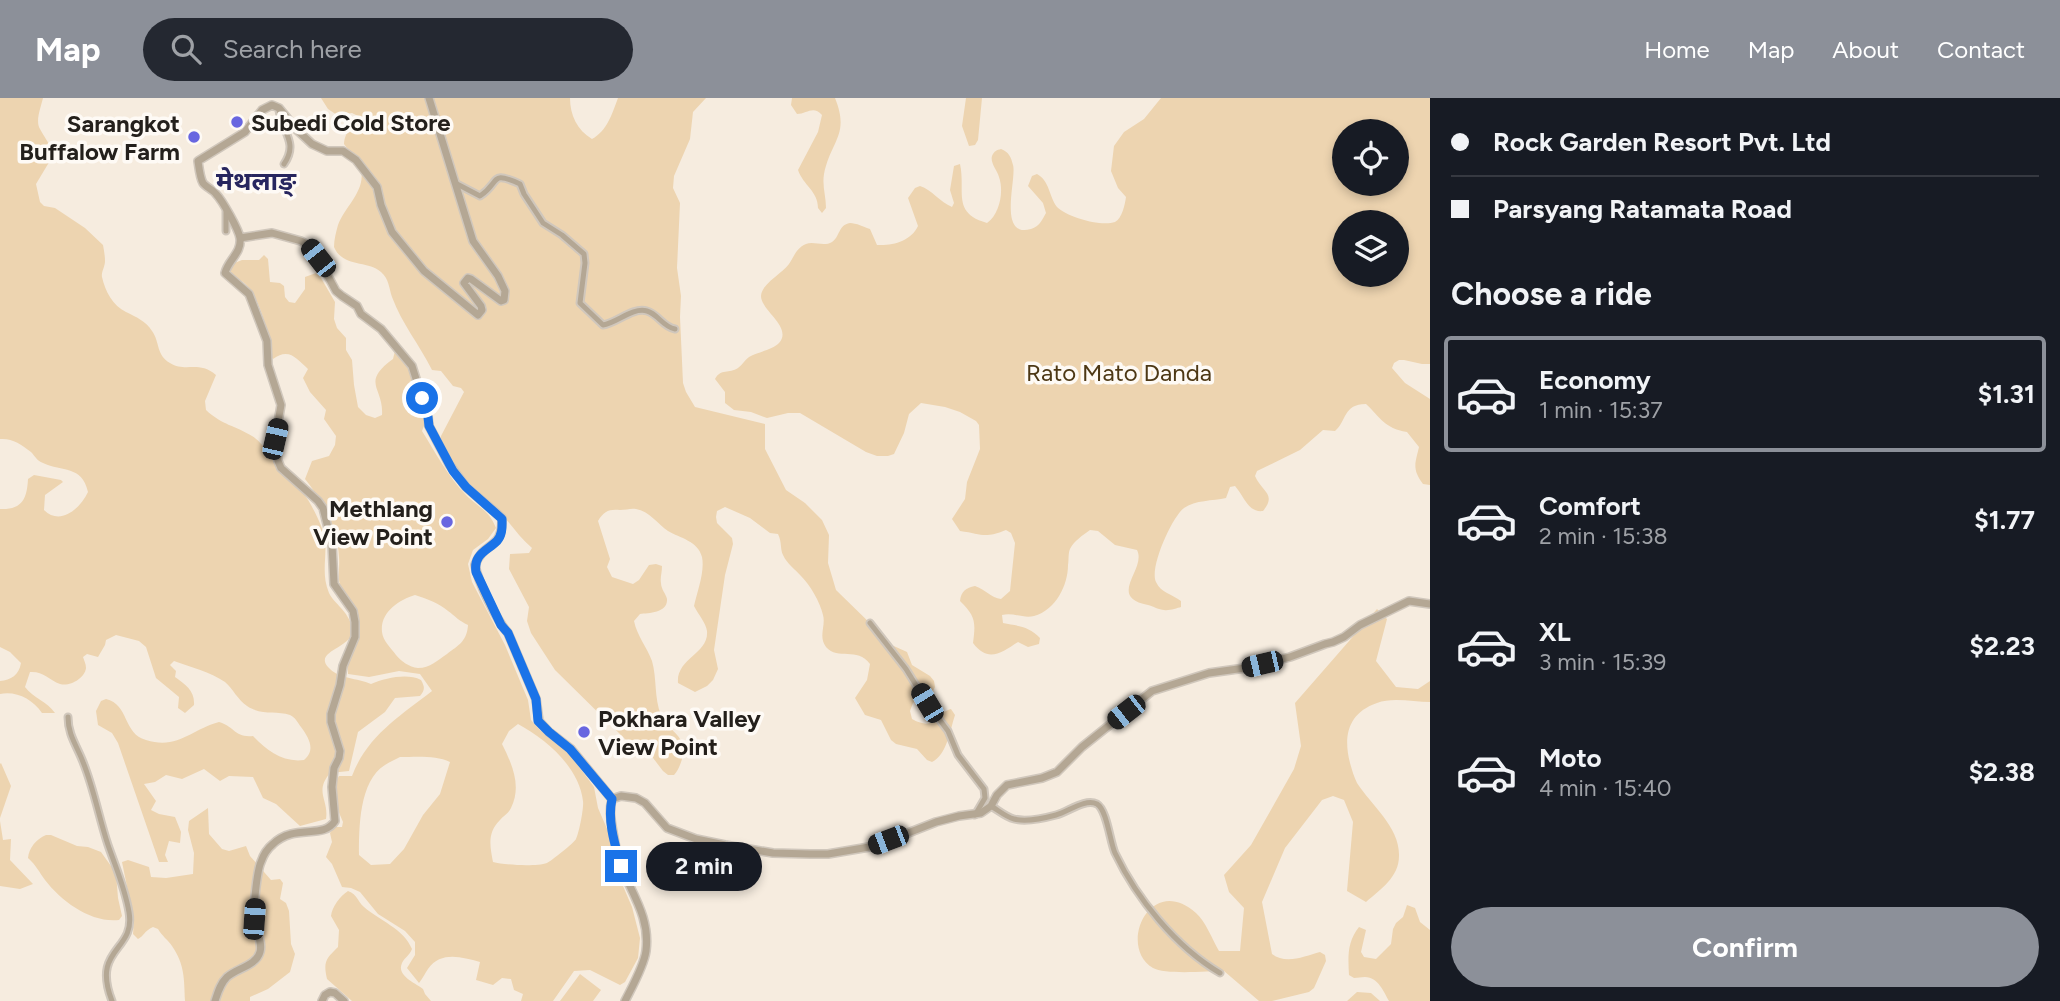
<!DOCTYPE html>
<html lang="en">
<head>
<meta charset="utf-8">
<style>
  body { margin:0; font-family:Figtree,"Noto Sans Devanagari",sans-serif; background:#242831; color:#f1f3f6; height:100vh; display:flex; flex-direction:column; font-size:26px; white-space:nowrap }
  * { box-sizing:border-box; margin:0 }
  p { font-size:23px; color:#9ea1a6 }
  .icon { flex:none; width:38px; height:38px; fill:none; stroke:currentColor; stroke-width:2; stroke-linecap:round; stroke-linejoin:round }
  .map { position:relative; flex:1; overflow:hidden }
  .sheet { display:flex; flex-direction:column; background:#171b24; width:630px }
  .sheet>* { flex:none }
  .top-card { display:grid; align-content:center; height:154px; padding:0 21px; background:#171b24 }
  .buttons { position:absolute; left:1332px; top:21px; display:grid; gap:14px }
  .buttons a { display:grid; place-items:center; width:77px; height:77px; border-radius:50%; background:#171b24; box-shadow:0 4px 10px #0003; font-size:35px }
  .end { position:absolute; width:32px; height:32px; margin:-16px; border:9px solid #1a73e8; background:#fff; box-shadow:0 0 0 4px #fff }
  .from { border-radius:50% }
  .bubble { position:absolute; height:49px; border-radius:24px; background:#171b24; box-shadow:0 4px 10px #0003; font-size:23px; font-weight:700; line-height:49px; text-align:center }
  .car { position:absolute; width:21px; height:42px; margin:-21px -10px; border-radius:9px; box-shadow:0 0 5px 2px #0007; background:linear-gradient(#222 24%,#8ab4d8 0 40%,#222 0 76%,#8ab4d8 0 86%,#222 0) }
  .top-card b { display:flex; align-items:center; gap:24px; height:66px; font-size:26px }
  .top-card b+b { border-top:2px solid #363941 }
  .top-card i { width:18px; height:18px; background:#f1f3f6 }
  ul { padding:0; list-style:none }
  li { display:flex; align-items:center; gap:21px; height:116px; margin:0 14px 10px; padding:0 7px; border:4px solid transparent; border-radius:7px }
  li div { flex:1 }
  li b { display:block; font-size:26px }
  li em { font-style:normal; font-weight:700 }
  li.current { border-color:#8c9099 }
  li>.icon { width:63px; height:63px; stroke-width:1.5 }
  h2 { padding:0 21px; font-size:32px; line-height:84px }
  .button { display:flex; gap:14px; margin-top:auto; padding:14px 21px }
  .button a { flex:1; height:80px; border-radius:42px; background:#8c9099; color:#fff; font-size:28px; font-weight:700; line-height:80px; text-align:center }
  header { display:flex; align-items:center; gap:42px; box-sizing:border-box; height:98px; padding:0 35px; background:#8c9099; color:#fff }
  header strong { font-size:33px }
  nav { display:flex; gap:38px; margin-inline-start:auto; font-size:24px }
  .search { width:490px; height:63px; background:#242831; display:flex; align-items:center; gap:18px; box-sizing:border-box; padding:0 24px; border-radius:38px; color:#9ea1a6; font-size:26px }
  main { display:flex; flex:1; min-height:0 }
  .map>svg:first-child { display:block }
</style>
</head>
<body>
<header>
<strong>Map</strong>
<div class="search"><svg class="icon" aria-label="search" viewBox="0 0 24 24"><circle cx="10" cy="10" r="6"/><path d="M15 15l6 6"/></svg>Search here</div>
<nav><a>Home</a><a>Map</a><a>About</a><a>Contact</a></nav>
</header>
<main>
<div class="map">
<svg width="1430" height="903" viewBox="0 0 1430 903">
  <rect width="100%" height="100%" fill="#f6ecdf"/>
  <path fill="#edd4b0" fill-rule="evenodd" d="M0,0H43C41,9 35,23 40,31C44,39 49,44 52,53L48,66L36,86L40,104L44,108L55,110L85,130L103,147C104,152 105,158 105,163C105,169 101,174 102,179C105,193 113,208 126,214C136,219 146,223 152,233C160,244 156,257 170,265C186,275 198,262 216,277L205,303L206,312C222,327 236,328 252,338C265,346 272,364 283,375C293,386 304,393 311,407C317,418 323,430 325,442C327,460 321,476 329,495C335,507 348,512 352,530C356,550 313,552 328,569C338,581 358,580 371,586C386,580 407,575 421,582C425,589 425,592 420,598L395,600L385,614L358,634L349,673L330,675C314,694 329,702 326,721L300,728L276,706L263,700L253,679L229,678L220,683L204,671L182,681L166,677L155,684L144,686L156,703L151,712L159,716L175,719L181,734L180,745L169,743L165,757L168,764H159L118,645L112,635L98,627L96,613L101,603L106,601C129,606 123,636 146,642C178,652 192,631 219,624C234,628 235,640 253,638C266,652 283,665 304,662C316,652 309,640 301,629C298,625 295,619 290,617C276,612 262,618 247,608C238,602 233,591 225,584C210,574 191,569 174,563L170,567L176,573L175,579C186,587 195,593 194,607L185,615L178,610L179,599L156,580L146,549L139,543L116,537L106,542L105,547L98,559L87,556L83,559C84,562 86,566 86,570C85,580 70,589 60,586C49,582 43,573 30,574L25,589C33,600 47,603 55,615H42C32,601 17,593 0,596V583C11,582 19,577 21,565L10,554L0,549V411C22,412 27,401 28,381L34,377L61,382L63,384L45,397L44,412C60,428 80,411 88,394C82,367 62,374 43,365C37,363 35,358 31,354C21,346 12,340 0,341Z
    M321,0H570C570,17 577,32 592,41C607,33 612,16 618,0H706L693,14L690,41L674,78L673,90L680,105L677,170L681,198L680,219L683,285L686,294L695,309L765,326V351L786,392L805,405L822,422L829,437L828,465L836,492L876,531L885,544L907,554L912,567L930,578L934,583L935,589L932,595L928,599L917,601L913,605L910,613L912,621C936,634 933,616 951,611L955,617C950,632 947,657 932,664L927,662L917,651L896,646L891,642L881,622L865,617L855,600L867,582L870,566C857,548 838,563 826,549C818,538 826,528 823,517C820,504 810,487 801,478C795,471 787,466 783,457C780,451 782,444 778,436L770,435L750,420L725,409L717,413L716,419L717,425L732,440L733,446L725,477L714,552L718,571L713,582L707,588L695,594L678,585C676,560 709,556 707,533C706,525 698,516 694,508C697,494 705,474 702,459C698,443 680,440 668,433C658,426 649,413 636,411C631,410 626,412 620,412C609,411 604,413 598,423L610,461L607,469L612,479L633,486L639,482L649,467L656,466L662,468C662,475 660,480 661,485C661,491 666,496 667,501C668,515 649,515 640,516L634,523C637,538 647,549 652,563C657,580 654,600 661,617C665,629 679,634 683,647C685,655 680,671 674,677H668L663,673L650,656L625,641L555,572L531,535L527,523L529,509L509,471L510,456L529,455L532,450C519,439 510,425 499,413C482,395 439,366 441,338L464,294L461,290L453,288L441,273L432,272C419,246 402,226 392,199C389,190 389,181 381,174C368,162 343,170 334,149C334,142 336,134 338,127C345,108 368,91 360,69C357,61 349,53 344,46C345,32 353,30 358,18L352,15L337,17L328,11Z
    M792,0H835C850,37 831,42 824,76C822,88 826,98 826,110L822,115L818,110C818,93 803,87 798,72L818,34L822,17C813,7 807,16 797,16L791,7Z
    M966,0H982L978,42L975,47L969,48L962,28Z
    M1161,0H1430V266H1422L1404,262H1399L1394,265L1392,270L1405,285L1430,301V387L1423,386C1412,371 1415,366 1419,349L1407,334C1384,330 1381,320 1366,306C1343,306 1347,323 1335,333L1323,332L1300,352L1257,373L1255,378C1262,394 1277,396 1263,413C1248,415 1244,398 1235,388L1230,389L1226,400C1213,403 1195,402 1184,410C1172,419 1149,470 1156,484C1161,495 1172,496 1181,503V509C1177,510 1169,513 1164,512C1159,512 1153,508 1148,507C1106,499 1147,471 1137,452L1115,447L1098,433L1090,432C1083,437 1074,443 1070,451C1068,455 1069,462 1068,467C1068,487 1056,512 1034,518C1024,521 1013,514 1002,517L1003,525C1018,528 1029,528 1040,540L1039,546L1028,549L1018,544C1001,555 988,565 973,545C976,523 975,518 960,503C961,493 966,490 975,488C985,491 991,500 1001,501L1010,493L1015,445L1011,435L1006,432C984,441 982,436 960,433L952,421L965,401L967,384L980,351L979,327L976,323L960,314L945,309L921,305L909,316L904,335L894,356L888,358H877L866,354L800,315H788L767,320L751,314L734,312L725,305V294L715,281C721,270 729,276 738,270C742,267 745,262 749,259C758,254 772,252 779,245C793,229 761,213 761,198C762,185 782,176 789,166C794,159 796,150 806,146C814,143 824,149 832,144C840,139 838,127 850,125C856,125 864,129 870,131L877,147C893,148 911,143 918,128L908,100L915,90L920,88C932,92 940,104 952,109L954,105L950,92L954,68L960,66C966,93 951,115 987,125C1000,116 1004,93 999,79C997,72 990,65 992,58C994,53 997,52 1001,51C1009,54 1011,59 1013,67C1017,80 997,141 1031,131C1040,128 1042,122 1046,115L1043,105L1028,88L1032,78L1037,76C1050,83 1049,99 1057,109C1067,119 1101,129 1115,124C1122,121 1125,106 1126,99L1118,90L1111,73L1114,48L1124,34L1144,21ZM1344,33H1396V86H1344ZM1344,124H1396V177H1344Z
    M264,157L268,161L270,184L280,185L284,188L285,199L289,204L295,205L305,191V179L316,175L321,180L335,204L334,221L337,230L346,240V252L352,262L354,287L358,309L366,317L375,320L382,317C384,289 360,285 393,261L395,253C408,265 418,285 420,303C421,311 422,317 425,325L422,333C435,354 449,380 466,397C479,410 489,412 496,430L488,441L473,452L468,466L472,484L505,547L528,602L531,622L540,632L569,655L594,689L598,710L608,733L620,781L632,809L640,840L638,860L625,884L620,887L590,872L574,873L553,903H521L523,896L514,892L511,881L502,880L493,887L476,882L480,864C461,859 441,853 428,871C425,875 423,880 419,885L407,870L415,857V844L405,833L378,816L360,794L351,790L342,789L332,766L326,759L332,744L330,735L334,729H342L343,724C337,711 330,691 339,678H352C367,638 400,618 432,593L420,576L399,573L369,579L348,576C348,572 347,568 347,565C350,552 361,545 359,530C358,516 345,504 341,491C337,480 340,470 339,459C338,432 322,402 305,381L312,363L329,358L335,347L336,338L324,321L326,312L310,294L303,280L308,271C297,261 289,249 273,261L271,258L272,250C266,231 262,208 250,191C243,181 233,181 227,168L242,162H259ZM415,497C427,501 439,505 448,513C455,518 459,523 468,527C467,543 459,547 447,556C438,562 430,570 418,570C409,569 401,563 396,557C391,550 383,543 382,534C380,514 399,502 415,497ZM518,626C546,641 579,669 583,703C584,710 579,735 576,741C575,744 550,764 547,765C536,769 504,767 493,764C490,748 487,735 500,722C503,718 509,715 511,710C522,688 512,666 502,646L509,633ZM400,659C416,659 436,657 450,664L440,696L423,717L404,751L390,766L371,767L359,757C359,730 359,683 385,667C389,664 395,662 400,659Z
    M1377,511L1387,521L1376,563L1396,589L1418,591L1430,583V604C1414,604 1392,599 1377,605C1348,615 1343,638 1350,665C1352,672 1354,679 1357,685C1371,707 1400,729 1399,758C1399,779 1381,791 1366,804L1347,793L1353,724L1344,702L1333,698L1322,702L1285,750L1262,804L1272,856C1286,867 1305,858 1320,854L1325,857L1326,863L1314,890L1309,894L1272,903H1259L1224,873C1208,873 1165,877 1153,870C1117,849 1150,774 1196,815C1206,824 1212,841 1219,853H1240L1244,810L1229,794L1224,777L1251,747L1294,671L1301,648L1295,605Z
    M1,665L11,688L0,720V666Z
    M208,710L209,736L222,751L229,753L246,748L250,758L271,782L280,781L283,785L280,801L286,805L289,813L291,846L295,856L290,874L268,891L250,899V903H185C184,881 185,867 172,848C168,842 162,838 158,831L153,829C144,833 144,838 138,841L133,836L134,823L122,764L128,762L149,769L151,779L166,780L193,776L194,755L188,732L189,723Z
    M0,723L3,742L11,741L10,762L33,786L20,791L0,788Z
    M46,737H51L77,748L88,749L101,754L116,775L118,800L122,818L119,822C91,825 62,804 45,782C39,774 36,767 28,760C29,750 36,741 46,737Z
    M348,793C358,797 357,803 364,809C379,822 404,831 412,851C410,857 404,860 402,865C396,878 416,885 423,891L425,896L431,903H352L327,881C323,863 326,861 338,849L339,832L331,818C332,809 340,798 348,793Z
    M1407,807L1415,810L1420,824L1430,832V903H1389C1384,894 1378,879 1365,879C1361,879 1358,880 1354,880L1349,877C1348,859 1347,844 1359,829L1366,832L1361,854L1364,859L1376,861L1391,846L1393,831L1396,825L1403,819Z
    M580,876L601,892L593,903H560Z
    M1357,894L1371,895L1380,903H1347Z"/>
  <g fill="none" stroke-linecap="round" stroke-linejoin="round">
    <defs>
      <path id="minor" d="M279,10C279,32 300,43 284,66
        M457,86L480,98C501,84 489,72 520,86L524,96L543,125L562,137L584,156L585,165L580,205L603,227C617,225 632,209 647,213C658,216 663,229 675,231
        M226,133V114
        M870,525L906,571L927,605L948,633L958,657L984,691L985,700L975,717
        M68,619C68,637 77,648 83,664C94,691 99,720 108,747C116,770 125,790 129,814C136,854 91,849 112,903
        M991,708C998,712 1006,719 1014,721C1026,724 1045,720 1056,717C1068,714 1085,700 1097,706C1107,712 1110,744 1115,755C1137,801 1176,849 1220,875"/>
      <path id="tertiary" d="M240,140L272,135L301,143L308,147L322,167L336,193L342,198L357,208L361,216L381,231L412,268L428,319L429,328L449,366L466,389L502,420C503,453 484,442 475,467C478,484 497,523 508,535L536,601L539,623L549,634L571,651L612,701
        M612,701L621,698L636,700L645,705L667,730L696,741L725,747L773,755L810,756H828L875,748L936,724L959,718L981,715L991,708L997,697L1007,687L1042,680L1057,674L1082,649L1152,593L1209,575L1245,570L1290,559L1325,546L1333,544L1344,539L1360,527L1409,503L1430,506
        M612,701C609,713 611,722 613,734C615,746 617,759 622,771C634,799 650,821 646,853C644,868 632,889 625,903
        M215,903C218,894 220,886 227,879C237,870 256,868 260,854C263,843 255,832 254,822C253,812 257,772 261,764C263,758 268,750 273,746C295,725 323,742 335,723L332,689L334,670L339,660L340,653L331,624V616L340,587L343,568L355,539V524L353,513L334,486L332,446L323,410L318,403L281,370L278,363L275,341L281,307L268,267L267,243L249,196L225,175C228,162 242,155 240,140C239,132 222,102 216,96C213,92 206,89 203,85C200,80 199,70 198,63L245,34L262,12L272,7L279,10L296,31L312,46L327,53H343L356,62L377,89L381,107L392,134L424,173L478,217L482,212L481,208L464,185L468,180L471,181L501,203L504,202L505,193L498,178L473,143L429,0
        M322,903L325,897L330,894L335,895L344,903"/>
    </defs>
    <use href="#minor" stroke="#d0c7bc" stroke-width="9"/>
    <use href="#tertiary" stroke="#d0c7bc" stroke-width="10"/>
    <use href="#minor" stroke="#b4a794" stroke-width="5"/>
    <use href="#tertiary" stroke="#b4a794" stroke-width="7"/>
  </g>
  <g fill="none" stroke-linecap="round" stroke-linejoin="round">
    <path stroke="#1a73e8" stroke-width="9" d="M422,300L428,319L429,328L453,373L466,389L502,421C502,428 503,436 497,443C487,453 473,456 476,474L501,527L508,535L536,601L538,623L549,634L570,651L612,701C607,723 615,747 621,768"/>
  </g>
  <g fill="#6866e0" stroke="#fefaf5" stroke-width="2.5">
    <circle cx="237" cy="24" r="7"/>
    <circle cx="194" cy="39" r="7"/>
    <circle cx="447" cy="424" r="7"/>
    <circle cx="584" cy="634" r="7"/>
  </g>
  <g text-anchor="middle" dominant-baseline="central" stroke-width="7" stroke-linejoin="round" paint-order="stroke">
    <g font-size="24" font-weight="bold" fill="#24201c" stroke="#fefaf5" text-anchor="start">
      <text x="251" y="24">Subedi Cold Store</text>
      <text x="180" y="25" text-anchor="end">Sarangkot<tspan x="180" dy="28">Buffalow Farm</tspan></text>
      <text x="433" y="410" text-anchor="end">Methlang<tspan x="433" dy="28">View Point</tspan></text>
      <text x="598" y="620">Pokhara Valley<tspan x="598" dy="28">View Point</tspan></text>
    </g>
    <g font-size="24" fill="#4d3815" stroke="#fefaf5">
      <text x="1119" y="274">Rato Mato Danda</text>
    </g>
    <g font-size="26" font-weight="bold" fill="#27265f" stroke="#fefaf5">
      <text x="256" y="83">मेथलाङ्</text>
    </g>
  </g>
</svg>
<div class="buttons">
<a><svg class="icon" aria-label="locate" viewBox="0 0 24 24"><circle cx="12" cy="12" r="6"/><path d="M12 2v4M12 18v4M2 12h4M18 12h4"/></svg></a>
<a><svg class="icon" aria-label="layers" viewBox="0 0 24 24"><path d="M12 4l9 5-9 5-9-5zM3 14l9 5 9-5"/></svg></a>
</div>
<i class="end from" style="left:422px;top:300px"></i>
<i class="end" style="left:621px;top:768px"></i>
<div class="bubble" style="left:646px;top:744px;width:116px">2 min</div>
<i class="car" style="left:318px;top:160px;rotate:322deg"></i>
<i class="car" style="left:275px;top:341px;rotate:13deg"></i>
<i class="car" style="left:1262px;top:566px;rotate:257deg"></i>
<i class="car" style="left:927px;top:605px;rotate:329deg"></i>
<i class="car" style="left:1126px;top:614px;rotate:232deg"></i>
<i class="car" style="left:888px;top:742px;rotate:249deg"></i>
<i class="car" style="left:254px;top:821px;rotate:4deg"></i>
</div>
<section class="sheet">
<div class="top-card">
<b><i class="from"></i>Rock Garden Resort Pvt. Ltd</b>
<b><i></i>Parsyang Ratamata Road</b>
</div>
<h2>Choose a ride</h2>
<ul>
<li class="current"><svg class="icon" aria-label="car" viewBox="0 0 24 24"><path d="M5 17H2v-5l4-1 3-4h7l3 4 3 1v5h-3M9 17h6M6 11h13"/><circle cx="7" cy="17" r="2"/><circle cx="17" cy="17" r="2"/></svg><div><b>Economy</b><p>1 min · 15:37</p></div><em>$1.31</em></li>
<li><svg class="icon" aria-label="car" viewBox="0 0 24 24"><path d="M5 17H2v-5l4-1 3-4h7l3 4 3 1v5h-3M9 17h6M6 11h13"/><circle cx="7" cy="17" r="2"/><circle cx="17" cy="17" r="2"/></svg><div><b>Comfort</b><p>2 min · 15:38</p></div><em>$1.77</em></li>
<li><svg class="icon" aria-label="car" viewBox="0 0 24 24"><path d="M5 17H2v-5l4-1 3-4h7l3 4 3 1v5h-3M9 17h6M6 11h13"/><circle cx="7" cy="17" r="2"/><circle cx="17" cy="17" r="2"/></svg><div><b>XL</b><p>3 min · 15:39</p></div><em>$2.23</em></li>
<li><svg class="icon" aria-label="car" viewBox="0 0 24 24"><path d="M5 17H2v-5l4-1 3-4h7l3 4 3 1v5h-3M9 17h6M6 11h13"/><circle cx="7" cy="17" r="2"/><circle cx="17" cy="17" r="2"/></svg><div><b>Moto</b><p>4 min · 15:40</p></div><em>$2.38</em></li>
</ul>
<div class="button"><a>Confirm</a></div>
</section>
</main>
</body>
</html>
